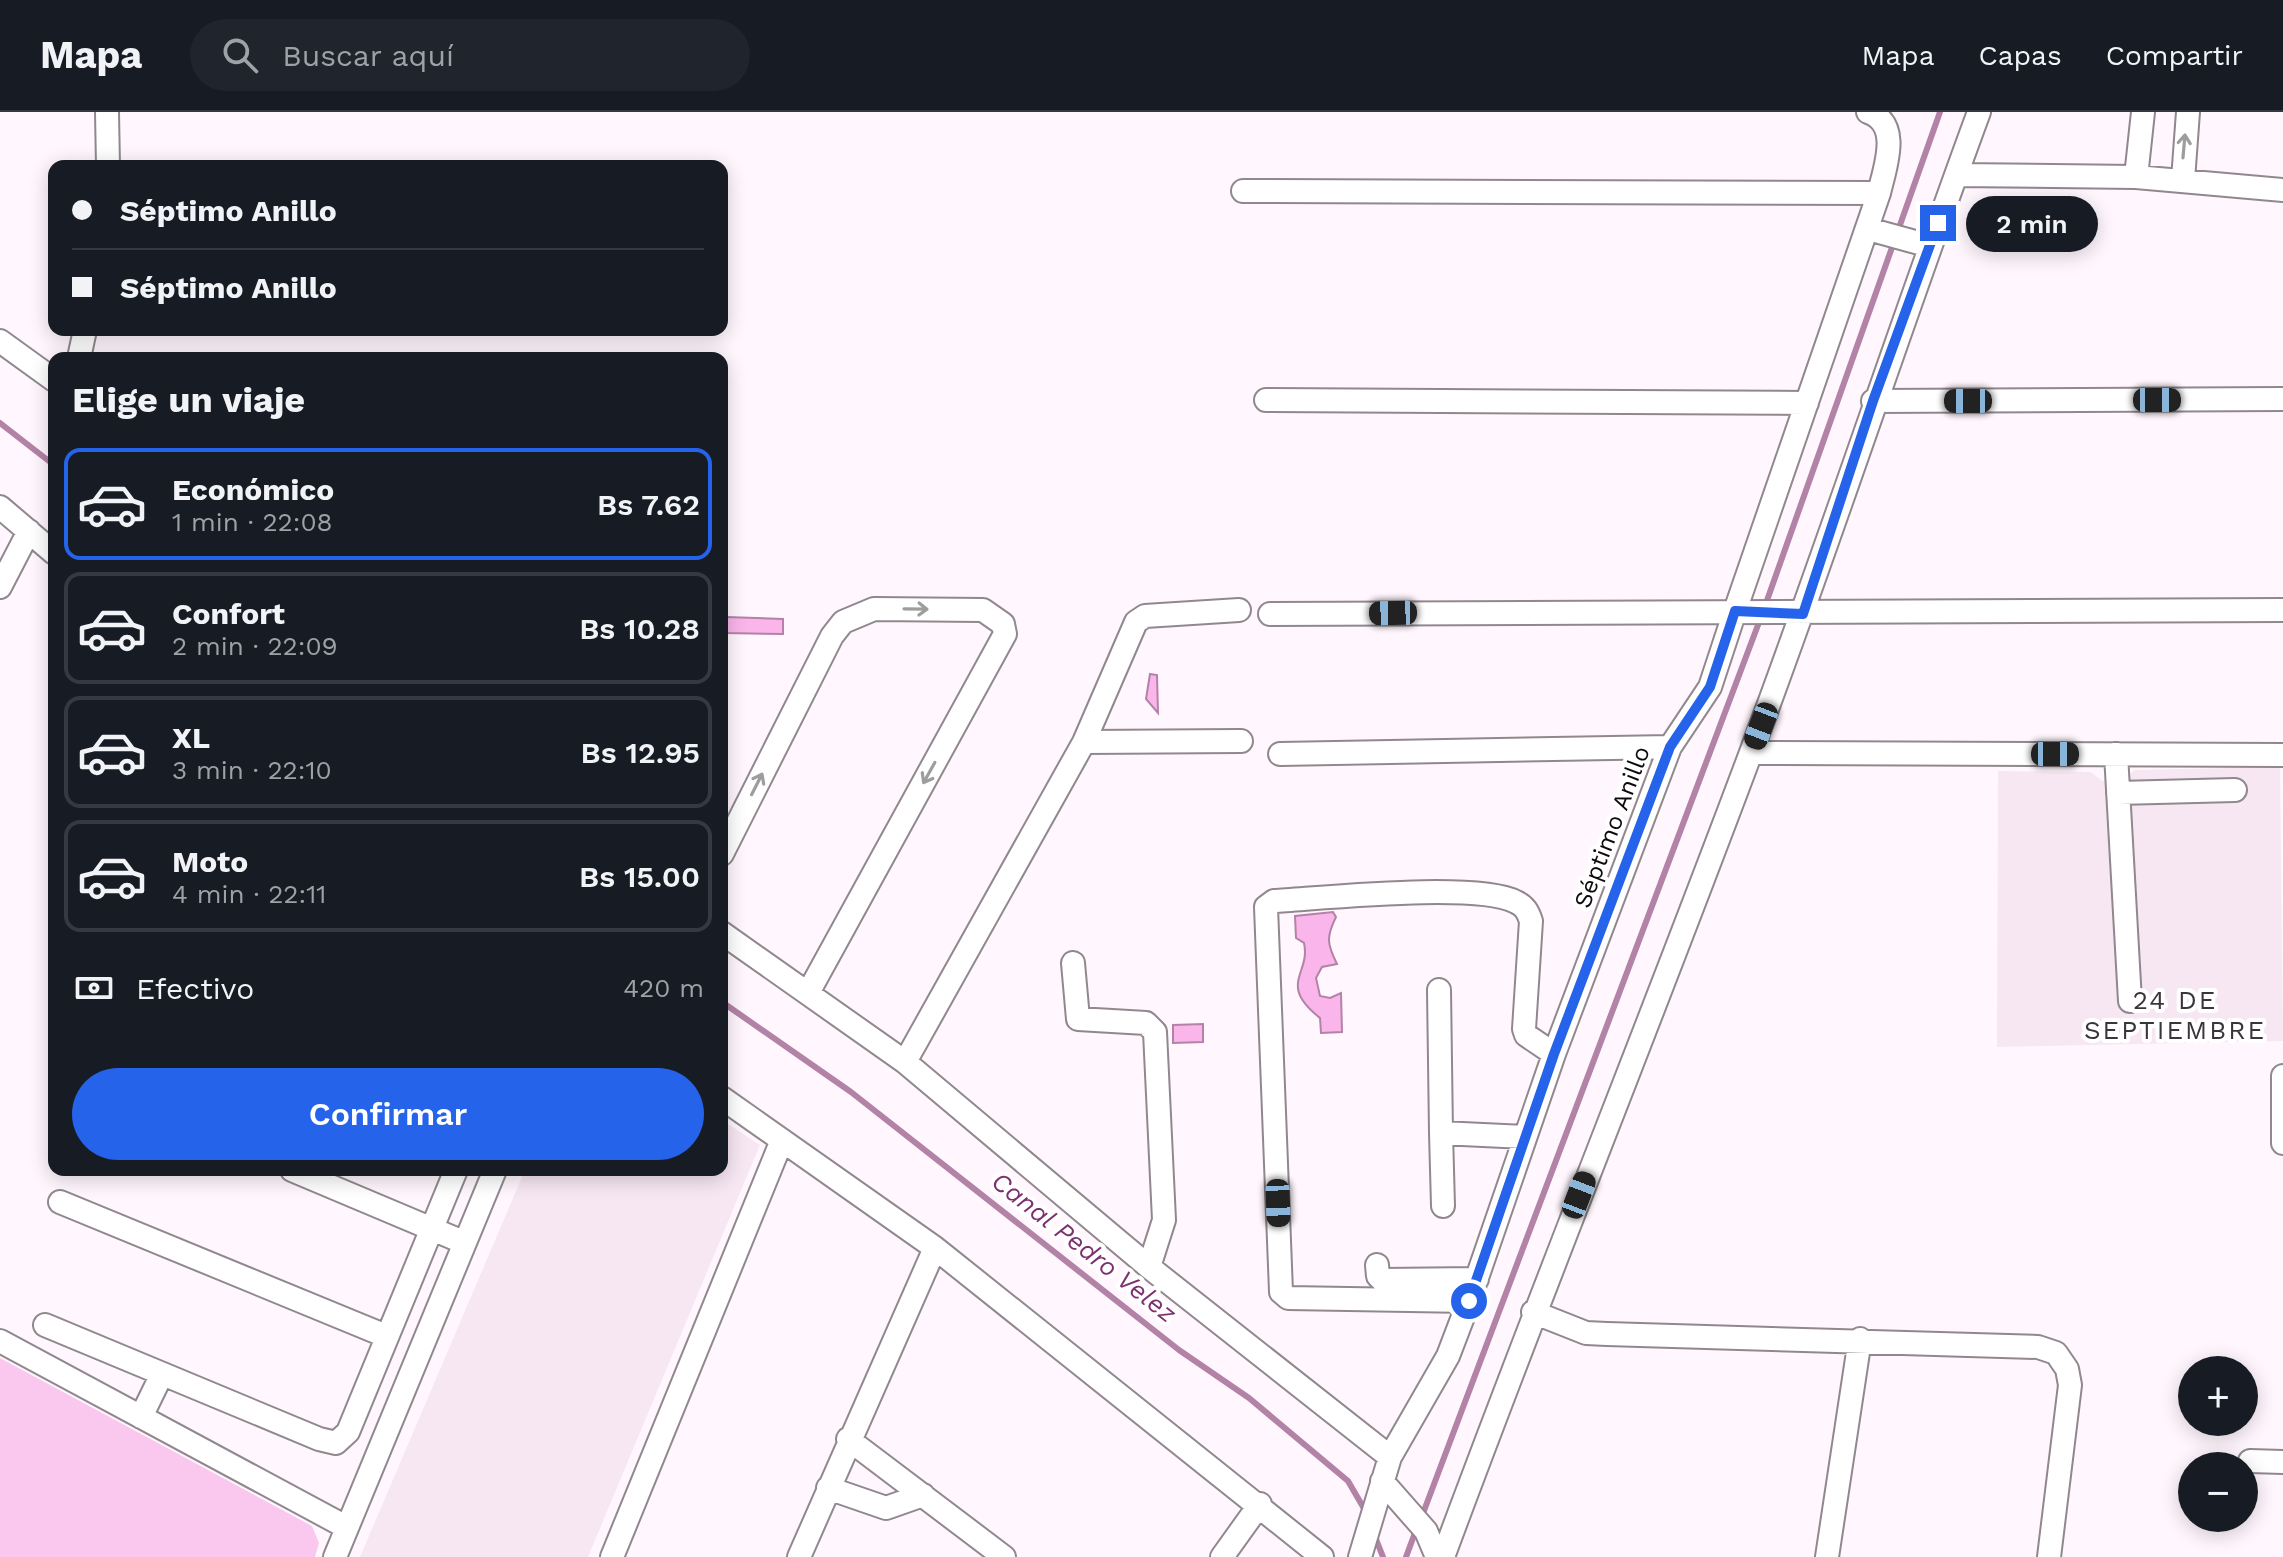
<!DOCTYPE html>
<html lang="es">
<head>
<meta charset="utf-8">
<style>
  body { margin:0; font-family:"Work Sans",sans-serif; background:#20242c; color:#f1f3f6; height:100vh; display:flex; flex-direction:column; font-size:30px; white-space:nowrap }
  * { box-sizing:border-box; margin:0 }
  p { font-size:26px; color:#9ea1a6 }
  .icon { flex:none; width:44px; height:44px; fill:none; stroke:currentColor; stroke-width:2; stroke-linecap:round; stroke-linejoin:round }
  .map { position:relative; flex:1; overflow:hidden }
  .drawer { position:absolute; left:48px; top:240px; width:680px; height:824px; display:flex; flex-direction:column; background:#171b24; border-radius:16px; box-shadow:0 4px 20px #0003 }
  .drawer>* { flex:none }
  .top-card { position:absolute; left:48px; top:48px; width:680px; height:176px; border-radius:16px; box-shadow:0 4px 20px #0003; display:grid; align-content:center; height:176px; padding:0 24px; background:#171b24 }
  .buttons { position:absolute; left:2178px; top:1244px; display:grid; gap:16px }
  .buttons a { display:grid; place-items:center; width:80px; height:80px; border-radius:50%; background:#171b24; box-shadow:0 4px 20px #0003; font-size:40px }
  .end { position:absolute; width:36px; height:36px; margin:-18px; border:10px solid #2563eb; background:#fff; box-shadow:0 0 0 4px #fff }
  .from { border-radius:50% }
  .bubble { position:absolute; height:56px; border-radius:28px; background:#171b24; box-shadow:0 4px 20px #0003; font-size:26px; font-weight:600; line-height:56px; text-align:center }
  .car { position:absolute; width:24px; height:48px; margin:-24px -12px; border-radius:10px; box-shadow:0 0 6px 2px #0007; background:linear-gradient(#222 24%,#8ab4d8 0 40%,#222 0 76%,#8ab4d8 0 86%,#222 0) }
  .top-card b { display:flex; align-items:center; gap:28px; height:76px; font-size:30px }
  .top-card b+b { border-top:2px solid #363941 }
  .top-card i { width:20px; height:20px; background:#f1f3f6 }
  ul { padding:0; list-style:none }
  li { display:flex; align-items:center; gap:24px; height:112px; margin:0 16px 12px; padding:0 8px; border:4px solid #363941; border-radius:16px }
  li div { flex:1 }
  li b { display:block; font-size:30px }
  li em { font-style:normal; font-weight:600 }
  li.selected { border-color:#2563eb }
  li>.icon { width:72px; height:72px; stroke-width:1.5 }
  h2 { padding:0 24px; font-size:36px; line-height:96px }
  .pay { display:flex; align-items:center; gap:20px; height:88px; padding:0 24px; font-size:30px }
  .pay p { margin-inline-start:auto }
  .action { display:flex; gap:16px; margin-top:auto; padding:16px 24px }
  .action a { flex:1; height:92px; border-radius:48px; background:#2563eb; color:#fff; font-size:32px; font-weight:600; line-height:92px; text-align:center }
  header { display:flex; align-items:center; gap:48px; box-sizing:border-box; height:112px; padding:0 40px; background:#171b24; border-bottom:2px solid #363941 }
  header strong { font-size:38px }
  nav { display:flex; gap:44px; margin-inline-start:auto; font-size:28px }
  .search { width:560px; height:72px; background:#20242c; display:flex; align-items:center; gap:20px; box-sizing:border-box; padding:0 28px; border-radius:44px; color:#9ea1a6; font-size:30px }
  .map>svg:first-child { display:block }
</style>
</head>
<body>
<header>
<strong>Mapa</strong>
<div class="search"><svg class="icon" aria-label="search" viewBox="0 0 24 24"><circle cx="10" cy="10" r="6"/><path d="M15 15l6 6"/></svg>Buscar aquí</div>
<nav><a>Mapa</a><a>Capas</a><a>Compartir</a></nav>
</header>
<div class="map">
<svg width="2283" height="1445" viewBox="0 0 2283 1445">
  <rect width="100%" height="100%" fill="#fff7fd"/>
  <path fill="#f7e7f3" d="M2280,655L2283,929L1997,935L1998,659L2091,660L2102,669L2125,668L2134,658Z
    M722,1008L760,1033L588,1445H360L525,1058H722Z"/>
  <path fill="#fac8ee" d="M0,1246L312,1414L319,1431L315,1445H0Z"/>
  <path fill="#fab5ea" stroke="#b382a7" stroke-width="2" d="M726,505L783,507V522L726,521Z
    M1150,562L1157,563L1158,601L1146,587Z
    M1333,800L1336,805C1326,825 1327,832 1337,852L1322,855L1316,866L1320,884L1330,886L1341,881L1342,920L1321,921L1320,906C1277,872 1311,862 1304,831L1296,826L1295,804Z
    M1203,912V930L1173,931V913Z"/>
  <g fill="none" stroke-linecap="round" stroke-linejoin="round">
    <path stroke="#b382a7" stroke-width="6" d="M0,311L54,353
      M1765,494L1940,0
      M722,890L851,980L1179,1238L1249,1286L1348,1369L1366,1400
      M1422,1404L1761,505
      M1374,1422L1383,1445
      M1406,1445L1416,1418"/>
    <defs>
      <path id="minor" d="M107,0L108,54
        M1956,63L2136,65L2283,78
        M2136,65L2143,0
        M2183,68L2188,0
        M1243,79L1879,81
        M1868,117L1930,134
        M0,229L54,268
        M79,246L85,218
        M1266,288L1807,291
        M1873,289L2283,287
        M0,395L54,441
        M0,475L29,419
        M1270,502L2283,498
        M1084,630L1241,629
        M1751,641L2283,643
        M1280,642L1670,635
        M2116,642L2130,889
        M2118,681L2235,678
        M722,742L832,524L843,510L874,497L983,498L1003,512L1005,522L808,881
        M722,821L905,950L1149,1155L1390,1345
        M1073,851L1078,907L1146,911L1155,920L1164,1108L1149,1155
        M1439,878L1441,1021L1525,1025
        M905,950L1084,630L1136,510L1145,504L1239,498
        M2283,964V1031
        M722,986L935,1136L1322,1445
        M1441,1021L1443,1094
        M292,1058L463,1130
        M60,1090L386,1224
        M1377,1153L1378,1164L1382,1168L1477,1167
        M1469,1189L1288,1186L1281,1180L1266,795L1274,789C1325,786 1477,770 1516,790C1525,794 1528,800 1531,809L1524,917L1526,923L1554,942
        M1533,1200L1586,1221L1607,1222L2038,1235L2056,1241L2067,1257L2070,1273L2049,1445
        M45,1213L319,1327L336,1331L348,1320L456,1058
        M0,1229L346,1415
        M141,1305L162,1262
        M848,1327L1004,1445
        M2250,1349L2283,1350
        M1382,1369L1426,1419L1437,1445
        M828,1376L886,1396L923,1383
        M335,1445L495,1058
        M612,1445L782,1028
        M799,1445L935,1136
        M1222,1445L1260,1392
        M1360,1445L1390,1345L1448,1244L1469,1189L1554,942L1670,635L1710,575L1735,499L1879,81C1885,55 1902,12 1868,0
        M1443,1445C1543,1174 1652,906 1753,635C1832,424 1901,211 1979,0
        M1827,1445L1860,1227"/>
    </defs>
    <use href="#minor" stroke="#90888e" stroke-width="26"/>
    <use href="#minor" stroke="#fff" stroke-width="22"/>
  </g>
  <defs><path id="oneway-shaft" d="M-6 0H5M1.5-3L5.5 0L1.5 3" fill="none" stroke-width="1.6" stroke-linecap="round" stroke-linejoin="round" transform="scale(2)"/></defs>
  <g stroke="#9e9d9e">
    <use href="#oneway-shaft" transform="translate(2184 34) rotate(-85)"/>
    <use href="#oneway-shaft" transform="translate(916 497) rotate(1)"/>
    <use href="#oneway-shaft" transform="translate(929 661) rotate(119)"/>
    <use href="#oneway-shaft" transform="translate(757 672) rotate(-63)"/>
  </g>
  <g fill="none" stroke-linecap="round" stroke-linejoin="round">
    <path stroke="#2563eb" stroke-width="10" d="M1469,1189L1554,942L1670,635L1710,575L1735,499L1803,502L1873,289L1938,111"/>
  </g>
  <g text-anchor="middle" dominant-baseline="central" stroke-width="8" stroke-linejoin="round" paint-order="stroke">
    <g font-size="24" fill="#0d0a0c" stroke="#fff">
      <text transform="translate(1612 715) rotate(-69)">Séptimo Anillo</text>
    </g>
    <g font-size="26" letter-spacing="2" fill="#3b343a" stroke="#fff">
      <text x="2175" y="888">24 DE<tspan x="2175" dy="30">SEPTIEMBRE</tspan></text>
    </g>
    <g font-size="26" font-style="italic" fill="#7d3070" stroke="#fff">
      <text transform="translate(1084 1135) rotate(38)">Canal Pedro Velez</text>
    </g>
  </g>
</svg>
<div class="buttons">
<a>+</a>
<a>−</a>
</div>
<i class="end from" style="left:1469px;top:1189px"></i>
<i class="end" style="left:1938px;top:111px"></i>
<div class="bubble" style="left:1966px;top:84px;width:132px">2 min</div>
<i class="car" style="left:2157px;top:288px;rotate:90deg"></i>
<i class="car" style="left:1968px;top:289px;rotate:270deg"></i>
<i class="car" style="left:1393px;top:501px;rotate:269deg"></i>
<i class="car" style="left:1761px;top:614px;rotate:201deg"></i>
<i class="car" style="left:2055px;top:642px;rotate:90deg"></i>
<i class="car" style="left:1579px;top:1083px;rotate:21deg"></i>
<i class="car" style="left:1278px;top:1091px;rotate:178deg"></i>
<div class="top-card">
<b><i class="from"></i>Séptimo Anillo</b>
<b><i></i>Séptimo Anillo</b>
</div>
<section class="drawer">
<h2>Elige un viaje</h2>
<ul>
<li class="selected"><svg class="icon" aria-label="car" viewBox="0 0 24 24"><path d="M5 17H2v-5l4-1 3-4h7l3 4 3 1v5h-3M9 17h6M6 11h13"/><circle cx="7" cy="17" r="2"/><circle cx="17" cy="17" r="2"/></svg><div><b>Económico</b><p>1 min · 22:08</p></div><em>Bs 7.62</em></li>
<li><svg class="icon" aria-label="car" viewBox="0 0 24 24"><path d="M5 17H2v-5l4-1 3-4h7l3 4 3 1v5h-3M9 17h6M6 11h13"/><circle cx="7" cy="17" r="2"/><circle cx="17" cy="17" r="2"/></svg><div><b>Confort</b><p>2 min · 22:09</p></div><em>Bs 10.28</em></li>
<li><svg class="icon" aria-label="car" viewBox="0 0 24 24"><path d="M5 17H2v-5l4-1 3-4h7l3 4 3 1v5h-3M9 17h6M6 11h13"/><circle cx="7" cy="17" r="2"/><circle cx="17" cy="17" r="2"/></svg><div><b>XL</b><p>3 min · 22:10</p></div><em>Bs 12.95</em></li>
<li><svg class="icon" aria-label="car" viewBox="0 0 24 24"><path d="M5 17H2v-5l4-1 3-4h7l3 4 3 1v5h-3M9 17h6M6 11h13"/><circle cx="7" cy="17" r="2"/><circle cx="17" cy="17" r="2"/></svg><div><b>Moto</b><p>4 min · 22:11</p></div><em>Bs 15.00</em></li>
</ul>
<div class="pay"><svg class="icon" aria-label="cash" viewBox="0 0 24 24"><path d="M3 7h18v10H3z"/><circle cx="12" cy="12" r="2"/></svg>Efectivo<p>420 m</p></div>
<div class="action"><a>Confirmar</a></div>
</section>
</div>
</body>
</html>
